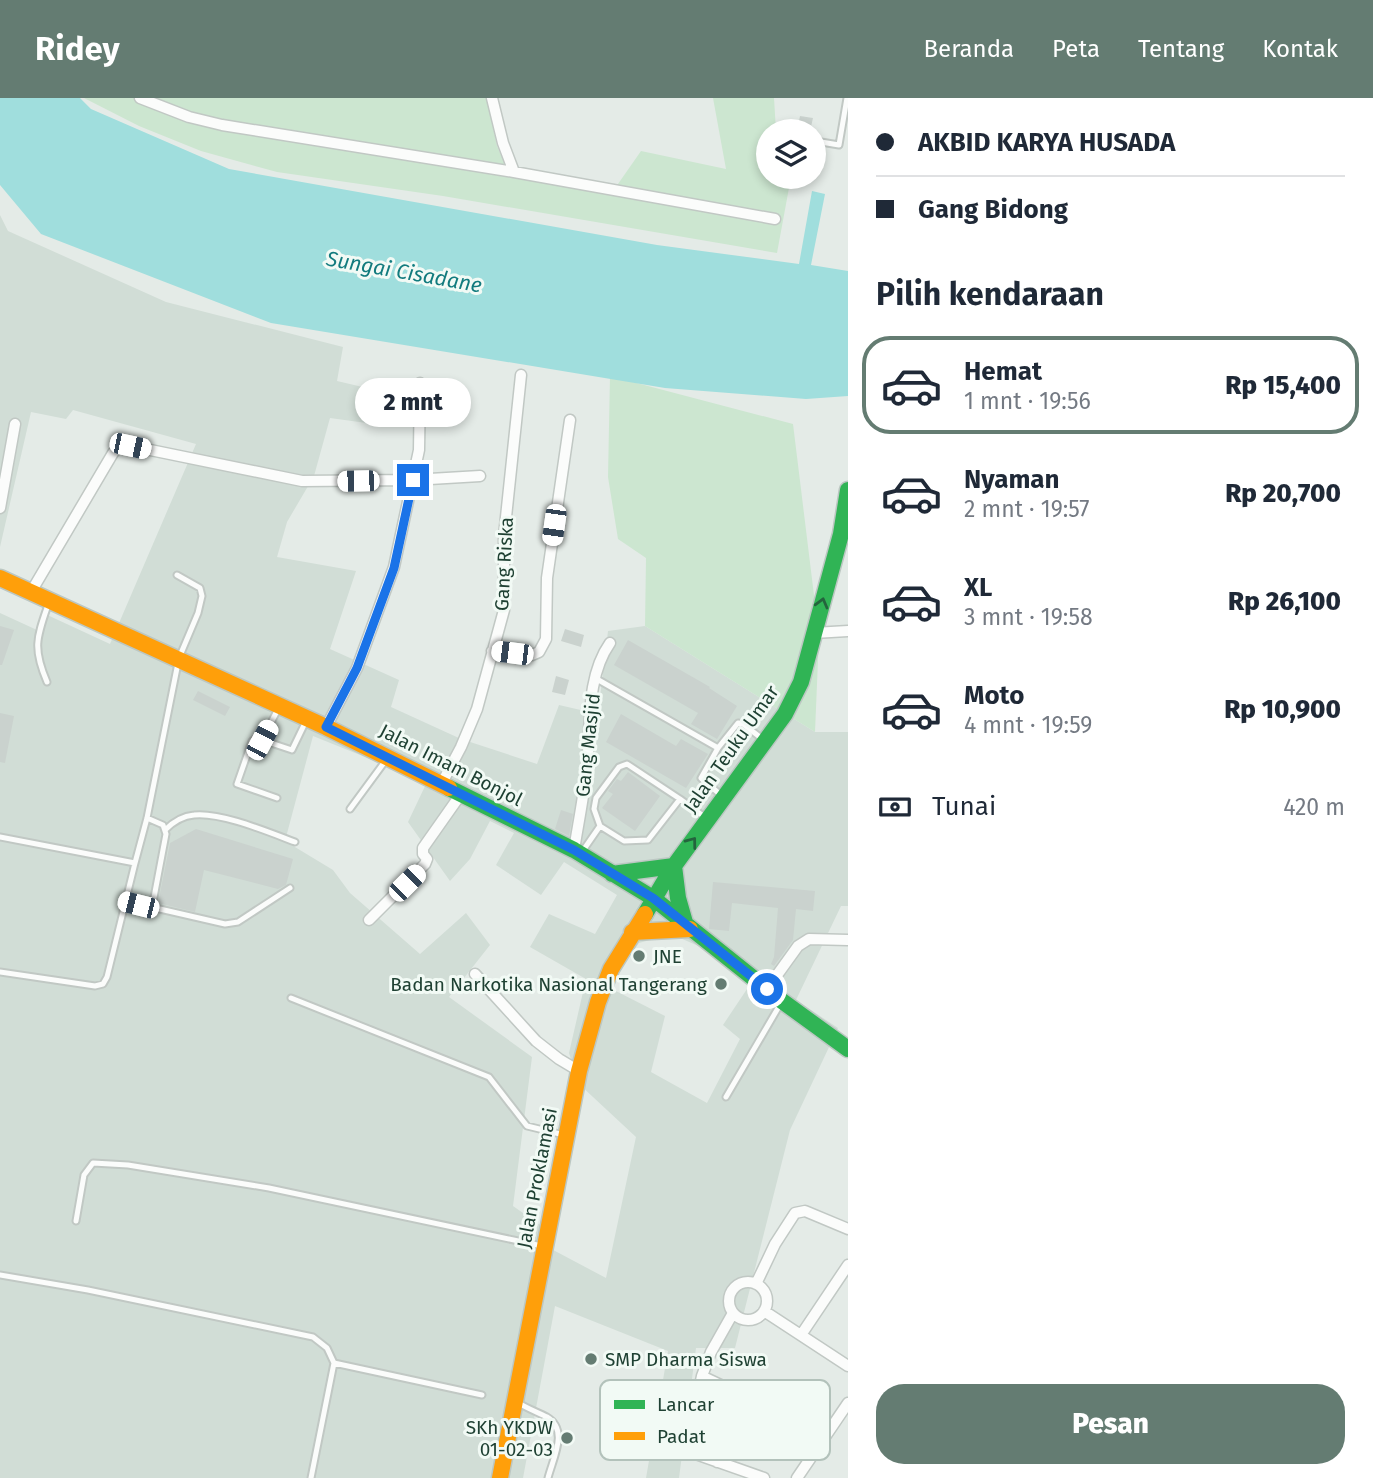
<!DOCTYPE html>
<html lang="id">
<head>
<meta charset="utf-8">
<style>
  body { margin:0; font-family:"Fira Sans",sans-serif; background:#f6f6f7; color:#1f2937; height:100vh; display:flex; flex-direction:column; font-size:26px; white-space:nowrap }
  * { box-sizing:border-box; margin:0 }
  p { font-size:23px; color:#747a83 }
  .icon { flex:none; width:38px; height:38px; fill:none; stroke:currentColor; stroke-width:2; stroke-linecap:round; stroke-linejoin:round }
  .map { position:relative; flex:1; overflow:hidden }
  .sheet { display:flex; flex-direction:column; background:#fff; width:525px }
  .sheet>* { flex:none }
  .guide { display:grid; align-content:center; height:154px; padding:0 28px; background:#fff }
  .fabs { position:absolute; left:756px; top:21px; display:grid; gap:14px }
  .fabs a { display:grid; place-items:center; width:70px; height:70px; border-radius:50%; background:#fff; box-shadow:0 4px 10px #0003; font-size:35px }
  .end { position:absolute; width:32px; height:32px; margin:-16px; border:9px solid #1a73e8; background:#fff; box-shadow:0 0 0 4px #fff }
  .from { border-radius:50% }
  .bubble { position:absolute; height:49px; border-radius:24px; background:#fff; box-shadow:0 4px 10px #0003; font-size:23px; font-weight:800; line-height:49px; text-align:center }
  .car { position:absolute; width:21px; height:42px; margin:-21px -10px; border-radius:9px; box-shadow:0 0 5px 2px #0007; background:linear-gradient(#fff 24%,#345 0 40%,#fff 0 76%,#345 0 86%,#fff 0) }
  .guide b { display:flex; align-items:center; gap:24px; height:66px; font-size:26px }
  .guide b+b { border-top:2px solid #e0e1e3 }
  .guide i { width:18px; height:18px; background:#1f2937 }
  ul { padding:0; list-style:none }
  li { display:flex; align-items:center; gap:21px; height:98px; margin:0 14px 10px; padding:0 14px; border:4px solid transparent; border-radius:28px }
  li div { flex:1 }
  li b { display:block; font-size:26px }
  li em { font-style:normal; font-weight:800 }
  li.active { border-color:#647c72 }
  li>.icon { width:63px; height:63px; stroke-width:1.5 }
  h2 { padding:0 28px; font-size:32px; line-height:84px }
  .pay { display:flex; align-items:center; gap:18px; height:77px; padding:0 28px; font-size:26px }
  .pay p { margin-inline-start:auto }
  .primary-button { display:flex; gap:14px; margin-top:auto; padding:14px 28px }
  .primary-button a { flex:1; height:80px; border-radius:28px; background:#647c72; color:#fff; font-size:28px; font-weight:800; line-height:80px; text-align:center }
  header { display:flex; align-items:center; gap:42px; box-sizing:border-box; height:98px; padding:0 35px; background:#647c72; color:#fff }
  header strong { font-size:33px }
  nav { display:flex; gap:38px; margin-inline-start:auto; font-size:24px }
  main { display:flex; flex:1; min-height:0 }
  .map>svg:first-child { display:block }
</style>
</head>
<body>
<header>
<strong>Ridey</strong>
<nav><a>Beranda</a><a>Peta</a><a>Tentang</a><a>Kontak</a></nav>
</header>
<main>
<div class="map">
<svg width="848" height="1380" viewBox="0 0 848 1380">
  <rect width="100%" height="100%" fill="#e4ebe7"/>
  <path fill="#d1ddd6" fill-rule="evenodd" d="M0,117L8,133L166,204L343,249L337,283L384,294L381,327L330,320L314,378L287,424L277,459L356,473L330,551L399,582L391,609L461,641L537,666L559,607L598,616L608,533L645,528L815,634H848V808H841L796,902L838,930L790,1032L735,1250H696L679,1380H646L668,1253L555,1208L523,1380H0V515L37,532L43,515L110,546L196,346L73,312L66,321L31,314L0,449ZM313,638L427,684L408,724L450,783L470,761L490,723L514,735L496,767L541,797L564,764L617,797L595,836L549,816L530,849L586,881L569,955L579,986L636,1039L606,1180L540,1145L543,1129L513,1108L532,959L449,899L490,847L466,815L420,856L350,795L333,772L285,743ZM671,836L712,854L753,882L723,927L740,941L707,1005L651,974L665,918L608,889L639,845Z"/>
  <path fill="#cce6d0" d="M84,0H487L497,48L510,78L611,96L641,53L726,71L713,0H774L776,33H768V79H791L777,155L443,98L277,74L201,53L139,28Z
    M610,278L793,326L819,538L815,634L645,528L646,460L618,441L608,379Z"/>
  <path fill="#a0dedd" d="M0,0H80L91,11L229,71L657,147L799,166L812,93L825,96L811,167L848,173V298L806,301L665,290L271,225L41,136L0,87Z"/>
  <path fill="#cad2ce" d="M800,18L813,20L810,33H797Z
    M0,528L14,532L2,567H0Z
    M565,531L584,537L581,549L561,543Z
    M628,542L710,589L709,590L737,608L717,641L691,626L698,615L614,567Z
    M556,578L569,582L565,597L552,594Z
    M198,593L230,609L225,618L193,602Z
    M0,615L14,618L5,665L0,664Z
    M621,616L676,648L681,641L708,656L686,690L606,644Z
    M628,674L660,698L635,733L602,710L613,696L608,693L617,681L621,683Z
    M561,712L573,716L569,738L555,731Z
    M196,731L293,761L286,787L278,791L204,772L195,814L158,805L170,745Z
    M713,784L815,793L813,813L796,811L793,842L774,868L771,866L774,859L778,810L732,805L729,833L709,831Z"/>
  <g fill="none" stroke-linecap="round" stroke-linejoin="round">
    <defs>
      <path id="lane" d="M821,44L839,47L847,0
        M595,580L718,650L738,625L743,626L765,643
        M47,584C32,549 37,539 49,504
        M278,611L262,642L292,652L306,623
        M262,642L256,640L252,643L237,686L277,700
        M718,650L701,680L722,698
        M627,666L680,701L648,742L624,743L600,728L594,711L596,700L619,669Z
        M680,701L706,720
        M350,711L386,662
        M147,720L163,727L166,736L152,810
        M165,732C173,724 182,718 194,717C221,714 268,734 295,744
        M0,739L135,765L147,720L179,560L198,515L202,498L200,490L177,477
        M582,754L600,728
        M125,803L225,826L238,824L290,790
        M0,874L95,888L103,886L107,879L135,765
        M291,900L489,979L527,1028L564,1037
        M726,999L781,905
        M76,1123L84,1077L93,1065L128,1067L269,1090L542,1148
        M0,1177L88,1192L313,1239L327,1250L334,1265L482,1297
        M517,1304C526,1310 537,1314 547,1319C569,1332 553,1360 548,1380
        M311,1380L334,1265"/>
      <path id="street" d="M140,0L189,19L222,27L514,74L775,121
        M492,0L503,45L514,74
        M0,410L15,326
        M31,494L113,355L121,346L302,383L413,382L480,378
        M814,535L848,533
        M492,553L532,557L539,554L546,541L547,480L570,322
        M326,629L357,570L394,469L419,352L420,285
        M442,685L461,649L477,611L504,512V438L521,277
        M574,752C578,727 583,702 586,677C592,634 584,582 610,545
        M369,822L425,766L427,761L423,756V750L461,696
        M475,876L536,943L559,961L579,973
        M767,891L798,848L809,841L848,842
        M729 1203a19 19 0 1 1 38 0a19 19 0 1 1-38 0Z
        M756,1186L775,1146L795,1115L805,1113L848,1131
        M764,1213L848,1268
        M801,1237L848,1167
        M702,1278C716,1286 747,1295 747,1313L717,1364
        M659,1343L764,1380
        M686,1353L702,1278L711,1254L733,1215
        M797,1380L848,1305"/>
      <path id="fast" d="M449,690L574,752L653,800L782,903L848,951
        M612,776L674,768L678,800L686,828
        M645,816L671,772L785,616L801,584L841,436L848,392"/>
      <path id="slow" d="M0,480L326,629L449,690
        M632,834L690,831
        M500,1380L579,973L598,904L611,871L645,816"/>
    </defs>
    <use href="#lane" stroke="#c1c8c4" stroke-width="9"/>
    <use href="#street" stroke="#c1c8c4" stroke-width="13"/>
    <use href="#fast" stroke="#bcc7c2" stroke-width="19"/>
    <use href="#slow" stroke="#bcc7c2" stroke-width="19"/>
    <use href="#lane" stroke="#fbfcfb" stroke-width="5"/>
    <use href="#street" stroke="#fbfcfb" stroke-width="10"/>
    <use href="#fast" stroke="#30b455" stroke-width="16"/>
    <use href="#slow" stroke="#ff9f0a" stroke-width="16"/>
  </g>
  <defs><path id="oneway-chevron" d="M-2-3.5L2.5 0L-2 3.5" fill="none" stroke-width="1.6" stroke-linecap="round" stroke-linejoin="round" transform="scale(1.75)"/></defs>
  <g stroke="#24643d">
    <use href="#oneway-chevron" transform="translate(822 505) rotate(-75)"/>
    <use href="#oneway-chevron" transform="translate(692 744) rotate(-53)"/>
  </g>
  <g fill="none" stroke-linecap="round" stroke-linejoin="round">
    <path stroke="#1a73e8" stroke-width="9" d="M413,382L394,470L357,570L326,629L574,752L653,800L767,891"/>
  </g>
  <g fill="#647c72" stroke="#f2faf5" stroke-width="2.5">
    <circle cx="639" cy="858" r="7"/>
    <circle cx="721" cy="886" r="7"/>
    <circle cx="591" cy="1261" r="7"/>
    <circle cx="567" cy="1340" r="7"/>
  </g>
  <g text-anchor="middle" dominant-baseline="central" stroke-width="6" stroke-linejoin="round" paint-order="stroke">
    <g font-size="19" fill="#1f4133" stroke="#f2faf5">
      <text transform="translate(504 466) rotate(-87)">Gang Riska</text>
      <text transform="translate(588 647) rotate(-84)">Gang Masjid</text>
      <text transform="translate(731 651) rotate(-55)">Jalan Teuku Umar</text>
      <text transform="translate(451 667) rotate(27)">Jalan Imam Bonjol</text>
      <text transform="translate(537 1080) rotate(-79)">Jalan Proklamasi</text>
    </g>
    <g font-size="19" fill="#1f4133" stroke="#f2faf5" text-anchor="start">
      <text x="653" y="858">JNE</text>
      <text x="707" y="886" text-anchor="end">Badan Narkotika Nasional Tangerang</text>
      <text x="605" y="1261">SMP Dharma Siswa</text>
      <text x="553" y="1329" text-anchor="end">SKh YKDW<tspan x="553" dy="22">01-02-03</tspan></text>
    </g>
    <g font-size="21" font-style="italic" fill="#127b7e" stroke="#f2faf5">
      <text transform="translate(404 174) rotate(10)">Sungai Cisadane</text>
    </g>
  </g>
  <rect x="600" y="1282" width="230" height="80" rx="10" fill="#f2faf5" stroke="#b3c2bb" stroke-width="2"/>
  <rect x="614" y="1302" width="31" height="9" fill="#30b455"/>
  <rect x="614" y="1334" width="31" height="8" fill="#ff9f0a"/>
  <g font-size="19" fill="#1f4133">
    <text x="657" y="1313">Lancar</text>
    <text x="657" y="1345">Padat</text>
  </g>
</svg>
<div class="fabs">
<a><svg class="icon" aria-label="layers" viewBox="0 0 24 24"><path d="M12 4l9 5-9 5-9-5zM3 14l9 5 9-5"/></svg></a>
</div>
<i class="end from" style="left:767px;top:891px"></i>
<i class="end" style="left:413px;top:382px"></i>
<div class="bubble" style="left:355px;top:280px;width:116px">2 mnt</div>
<i class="car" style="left:130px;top:348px;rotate:102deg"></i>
<i class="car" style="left:358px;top:383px;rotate:269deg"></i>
<i class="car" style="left:554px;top:427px;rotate:188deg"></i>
<i class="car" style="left:512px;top:555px;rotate:277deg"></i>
<i class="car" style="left:262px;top:642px;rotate:28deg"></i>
<i class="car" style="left:407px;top:785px;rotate:45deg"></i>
<i class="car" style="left:138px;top:807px;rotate:284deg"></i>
</div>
<section class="sheet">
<div class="guide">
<b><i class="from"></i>AKBID KARYA HUSADA</b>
<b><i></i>Gang Bidong</b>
</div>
<h2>Pilih kendaraan</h2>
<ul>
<li class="active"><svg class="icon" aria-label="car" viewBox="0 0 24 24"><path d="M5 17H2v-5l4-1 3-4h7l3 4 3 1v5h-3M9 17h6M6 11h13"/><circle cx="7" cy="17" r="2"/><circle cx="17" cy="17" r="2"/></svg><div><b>Hemat</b><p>1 mnt · 19:56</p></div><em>Rp 15,400</em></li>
<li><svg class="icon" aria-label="car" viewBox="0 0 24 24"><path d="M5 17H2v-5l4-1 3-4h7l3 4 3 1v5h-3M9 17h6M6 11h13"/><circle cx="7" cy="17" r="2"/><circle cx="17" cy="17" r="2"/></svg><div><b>Nyaman</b><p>2 mnt · 19:57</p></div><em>Rp 20,700</em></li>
<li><svg class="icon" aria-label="car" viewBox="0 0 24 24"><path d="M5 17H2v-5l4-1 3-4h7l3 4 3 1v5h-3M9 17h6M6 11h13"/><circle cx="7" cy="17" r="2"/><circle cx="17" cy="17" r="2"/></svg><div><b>XL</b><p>3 mnt · 19:58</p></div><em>Rp 26,100</em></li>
<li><svg class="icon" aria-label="car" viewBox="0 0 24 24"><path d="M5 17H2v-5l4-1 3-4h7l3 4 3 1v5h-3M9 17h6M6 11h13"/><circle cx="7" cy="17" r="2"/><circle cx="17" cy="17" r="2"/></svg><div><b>Moto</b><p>4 mnt · 19:59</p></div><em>Rp 10,900</em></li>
</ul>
<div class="pay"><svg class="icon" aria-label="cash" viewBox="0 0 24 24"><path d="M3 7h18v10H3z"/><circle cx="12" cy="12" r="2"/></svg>Tunai<p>420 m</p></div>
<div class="primary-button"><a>Pesan</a></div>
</section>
</main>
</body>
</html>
